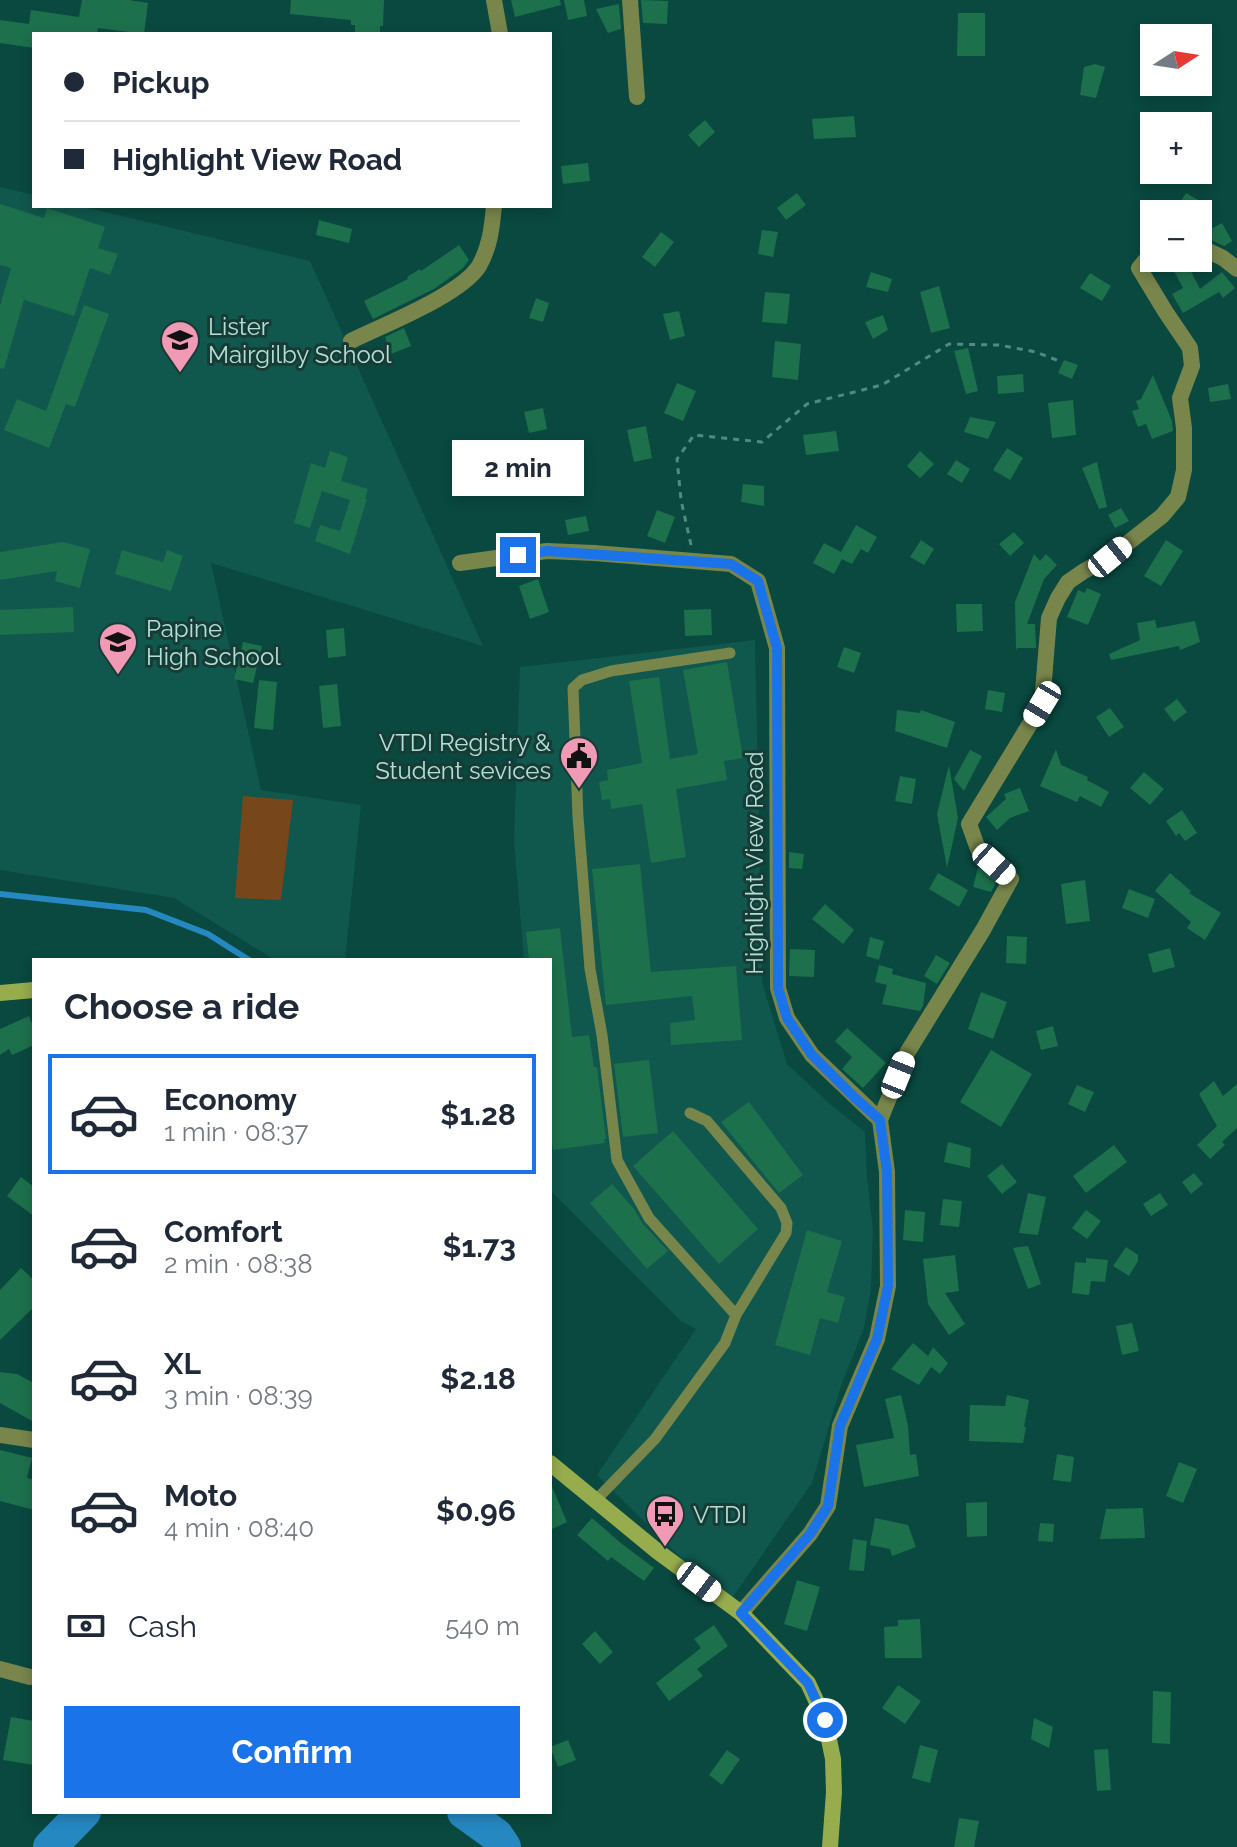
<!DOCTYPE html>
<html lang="en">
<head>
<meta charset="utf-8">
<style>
  body { margin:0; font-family:Raleway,sans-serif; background:#f6f6f7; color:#1f2937; height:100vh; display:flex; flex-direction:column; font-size:30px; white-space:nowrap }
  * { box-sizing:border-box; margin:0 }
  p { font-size:26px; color:#747a83 }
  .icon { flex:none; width:44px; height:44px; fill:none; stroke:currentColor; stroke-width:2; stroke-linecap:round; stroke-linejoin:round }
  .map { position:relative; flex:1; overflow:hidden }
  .sheet { position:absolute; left:32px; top:958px; width:520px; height:856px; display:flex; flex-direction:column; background:#fff; border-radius:0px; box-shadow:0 4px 12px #0003 }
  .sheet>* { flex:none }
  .hud { position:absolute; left:32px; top:32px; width:520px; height:176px; border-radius:0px; box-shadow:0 4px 12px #0003; display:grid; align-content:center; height:176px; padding:0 32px; background:#fff }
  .needle { width:52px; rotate:78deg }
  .tools { position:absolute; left:1140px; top:24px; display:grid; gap:16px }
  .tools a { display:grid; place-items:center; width:72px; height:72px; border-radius:0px; background:#fff; box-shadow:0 4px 12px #0003; font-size:40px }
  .end { position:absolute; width:36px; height:36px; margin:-18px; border:10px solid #1a73e8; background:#fff; box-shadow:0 0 0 4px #fff }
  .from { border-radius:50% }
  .bubble { position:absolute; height:56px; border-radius:0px; background:#fff; box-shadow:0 4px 12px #0003; font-size:26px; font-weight:700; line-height:56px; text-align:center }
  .car { position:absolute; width:24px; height:48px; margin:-24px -12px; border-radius:10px; box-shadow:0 0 6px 2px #0007; background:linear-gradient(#fff 24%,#345 0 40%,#fff 0 76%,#345 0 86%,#fff 0) }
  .hud b { display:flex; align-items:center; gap:28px; height:76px; font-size:30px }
  .hud b+b { border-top:2px solid #e0e1e3 }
  .hud i { width:20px; height:20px; background:#1f2937 }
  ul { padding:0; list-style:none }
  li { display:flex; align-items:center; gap:24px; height:120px; margin:0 16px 12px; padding:0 16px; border:4px solid transparent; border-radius:0px }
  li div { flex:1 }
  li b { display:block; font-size:30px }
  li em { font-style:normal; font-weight:700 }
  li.selected { border-color:#1a73e8 }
  li>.icon { width:72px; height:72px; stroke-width:1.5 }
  h2 { padding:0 32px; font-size:36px; line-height:96px }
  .pay { display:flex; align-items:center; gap:20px; height:88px; padding:0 32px; font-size:30px }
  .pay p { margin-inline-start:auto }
  .button { display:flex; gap:16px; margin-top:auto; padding:16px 32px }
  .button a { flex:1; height:92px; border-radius:0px; background:#1a73e8; color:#fff; font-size:32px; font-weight:700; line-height:92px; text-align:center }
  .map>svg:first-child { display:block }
</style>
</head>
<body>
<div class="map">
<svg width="1237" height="1847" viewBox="0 0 1237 1847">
  <rect width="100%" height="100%" fill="#09493f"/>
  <path fill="#10574d" d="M0,187L34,195V206H80L310,261L483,646L211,563L261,790L361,805L345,960H275L174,898L0,870Z
    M755,640L762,982L787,1064L831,1105L865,1132L867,1176L873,1230L871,1289L864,1328L841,1386L812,1483L728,1604L597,1475L696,1329L681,1321L550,1190V960H524L514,841L520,667Z"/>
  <path fill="#77461a" d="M243,796L293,800L281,900L235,898Z"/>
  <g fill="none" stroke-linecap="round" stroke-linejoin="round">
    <path stroke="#2588c1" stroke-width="6" d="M0,894L146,910L208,934L249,960"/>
    <path stroke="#2588c1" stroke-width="34" d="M464,1812L496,1835L504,1847
      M50,1847L84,1812"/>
  </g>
  <path fill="#1d704c" d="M82,0H129L148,3L144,34L98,28L97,34H34V48L0,43V20L29,24L31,10L79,17Z
    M291,0H384L383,26H380V34H355V25H351V20L290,14Z
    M511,0H560L561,5L515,17Z
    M564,0H584L587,16L568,20Z
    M641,0L668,1L667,24L643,23Z
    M619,4L621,29L608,33L596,9Z
    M958,13H985V56H957Z
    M1095,64L1105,67L1096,98L1080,95L1084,67Z
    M854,116L856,137L814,139L812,119Z
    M705,120L715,132L699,147L688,135Z
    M588,163L590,181L563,184L561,166Z
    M797,193L806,205L786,220L777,208Z
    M1186,193L1200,201L1192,214H1173Z
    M0,204L44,218L47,208L105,227L98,248L118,254L110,275L90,268L74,316L24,300L4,369L0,368V306L11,268L0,265Z
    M319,220L352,229L349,243L316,235Z
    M1222,223L1232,241L1224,246L1213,241L1207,231Z
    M762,230L778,232L773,257L758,254Z
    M661,232L674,242L655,267L642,257Z
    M459,245L469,260L462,269L434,289L373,319L364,301L408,279L407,277L420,269L421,271Z
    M1167,258H1184L1200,289L1222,272L1235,288L1223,298L1219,292L1183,313L1172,294L1183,288Z
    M871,272L892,279L888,292L866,287Z
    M1090,273L1111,286L1102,301L1080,288Z
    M939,286L950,328L931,333L920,292Z
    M765,292L790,294L787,324L762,322Z
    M536,298L549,303L543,322L529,318Z
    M84,305L109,314L75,407L66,404L49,448L4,430L17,399L46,411Z
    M679,311L685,336L670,340L663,314Z
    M883,315L888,330L873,339L865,322Z
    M404,328L411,346L391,354L385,337Z
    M775,341L801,344L798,380L772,377Z
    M968,348L978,391L966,394L954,351Z
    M1064,360L1078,365L1072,379L1058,373Z
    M1023,374L1024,392L998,394L997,376Z
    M1153,375L1172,421L1173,431L1152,439L1146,424L1138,427L1132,411L1139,409L1136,401L1141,399Z
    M677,383L696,391L683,421L664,413Z
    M1228,384L1231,399L1210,402L1208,388Z
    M1073,400L1076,435L1052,438L1048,403Z
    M543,408L547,429L529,433L524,412Z
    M970,417L996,422L988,439L964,432Z
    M646,426L652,458L634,462L627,430Z
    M836,431L839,451L806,455L803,435Z
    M1007,448L1023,458L1010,480L993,470Z
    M330,451L348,457L341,481L368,489L365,499H367L350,554L315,541L320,525L340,531L350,500L322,491L310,528L294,523L311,463L325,468Z
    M920,451L934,464L920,478L907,466Z
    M956,460L970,469L962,483L947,474Z
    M1097,462L1107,507L1099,509L1082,468Z
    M743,484L764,486V506L741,502Z
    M1121,508L1129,521L1115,528L1108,515Z
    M657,510L675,517L665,543L647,536Z
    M586,516L589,531L568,535L565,520Z
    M856,525L877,537L868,553L861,549L852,564L842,559L834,574L813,563L824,543L841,552Z
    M1014,532L1024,543L1010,556L999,544Z
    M921,540L934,549L924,565L910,557Z
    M1166,540L1183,551L1161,586L1144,576Z
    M63,542L90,549L80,588L55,581L57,571L0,580V552Z
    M122,550L163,562L167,550L183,556L171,591L115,574Z
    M1034,554L1040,561L1046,554L1057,565L1044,579L1027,624H1035L1036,648H1017L1016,651L1015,602Z
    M538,579L549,612L530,619L519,586Z
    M1087,588L1101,594L1088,625L1067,617L1078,590L1085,593Z
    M956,604H982L983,631L957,632Z
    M73,607L74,632L0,635V610Z
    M711,609L712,635L685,636L684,610Z
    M1155,620L1157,628L1195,621L1200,642L1180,650L1179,646L1111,660L1109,654L1140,640L1137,623Z
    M344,628L346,656L328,658L326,630Z
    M243,642L262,646L253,683L234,679Z
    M844,647L861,653L854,673L837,667Z
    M727,662L743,758L724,761L727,780L676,789L686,857L651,863L642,804L611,809L610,799L602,800L599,782L608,780L607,770L642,763L629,681L659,677L670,759L698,754L683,670Z
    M259,680L277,682L273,730L254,728Z
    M337,684L341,726L323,728L319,686Z
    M988,690L1005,693L1002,712L985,709Z
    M1177,699L1187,712L1174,722L1164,709Z
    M1110,708L1124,727L1109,737L1096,717Z
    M897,710L920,713L921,710L955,722L947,748L895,731Z
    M1056,749L1061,765L1088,777L1087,780L1109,792L1101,807L1080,796L1077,802L1040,786Z
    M970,750L982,756L964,791L954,779Z
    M949,765L958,818L947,868L937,814Z
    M1144,772L1164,789L1150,805L1130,788Z
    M900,776L916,779L912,804L895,801Z
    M1020,788L1029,811L1010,818L997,830L986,817L1006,799L1004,794Z
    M1182,810L1197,833L1185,841L1179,833L1176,836L1166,821Z
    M789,852L804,854L802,869L789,868Z
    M640,864L651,972L736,966L742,1040L671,1045L670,1023L695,1020L692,996L606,1005L592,869Z
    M978,868L984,869L997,881L991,892L973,887Z
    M938,873L968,890L959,907L929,889Z
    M1170,873L1191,891L1189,893L1221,913L1205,940L1187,928L1191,922L1155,891Z
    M1085,880L1090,921L1066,924L1061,884Z
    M1129,889L1155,899L1148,918L1122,908Z
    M825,904L854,930L843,944L812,919Z
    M560,928L572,1037L589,1035L594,1067H597L606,1139H604L605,1143L553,1150L550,1127V960H529L526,932Z
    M1007,936L1027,937L1026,964L1006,963Z
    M870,937L884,941L879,960L866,956Z
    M1170,948L1175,967L1153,973L1148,954Z
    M790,949L815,950L814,977L789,976Z
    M936,955L950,963L937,984L924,976Z
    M879,965L893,969L892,974L926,983L923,1006L920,1011L882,1004L887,985L875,982Z
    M981,992L1007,1002L993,1039L968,1029Z
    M29,1016L34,1029V1045L12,1055L9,1049L0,1055V1029Z
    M1053,1026L1058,1046L1041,1050L1036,1031Z
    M847,1028L886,1063L863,1088L842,1069L852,1057L835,1041Z
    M991,1050L1032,1074L1001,1127L960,1102Z
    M649,1060L658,1133L623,1137L614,1064Z
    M1214,1081L1223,1096L1237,1084V1128L1222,1142L1225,1145L1210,1159L1197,1145L1217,1126L1199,1094Z
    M1077,1085L1094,1092L1085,1112L1068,1104Z
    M749,1102L803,1175L779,1193L721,1122Z
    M673,1131L758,1229L719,1264L633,1166Z
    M948,1142L971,1148L970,1168L944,1162Z
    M1114,1145L1127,1162L1086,1193L1073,1176Z
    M1002,1164L1017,1182L1002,1194L987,1176Z
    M1194,1173L1203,1184L1191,1194L1182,1182Z
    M21,1177L34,1187V1216L7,1196Z
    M612,1184L634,1209L643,1224L668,1251L647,1269L590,1203Z
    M1028,1193L1046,1197L1038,1235L1019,1233Z
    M1160,1193L1168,1205L1151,1216L1143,1204Z
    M943,1199L962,1201L959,1227L940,1225Z
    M905,1210L925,1212L923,1242L903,1240Z
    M1086,1210L1101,1221L1087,1239L1072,1228Z
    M807,1230L842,1241L827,1292L845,1297L838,1323L820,1318L810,1355L775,1345Z
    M1028,1246L1041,1284L1028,1289L1013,1248Z
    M1126,1247L1138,1255V1261L1129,1276L1113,1266Z
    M955,1255L959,1291L945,1293L965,1324L949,1335L928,1304L923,1259Z
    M1086,1258L1108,1260L1105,1282L1091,1281L1089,1295L1072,1293L1075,1262L1086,1263Z
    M21,1268L34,1280V1307L0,1340V1290Z
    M1132,1323L1139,1351L1122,1355L1116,1326Z
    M913,1343L928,1356L933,1347L948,1363L940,1374L931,1367L919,1385L891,1369Z
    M0,1372L17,1374L34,1383V1422L0,1403Z
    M901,1395L908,1426L910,1455L916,1454L919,1476L864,1487L856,1445L894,1438L885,1399Z
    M1007,1395L1029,1400L1024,1427H1026L1023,1443L969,1441L970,1405L1005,1406Z
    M0,1450L32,1458L27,1478L34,1480V1510L0,1501Z
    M1057,1454L1074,1457L1071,1482L1053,1480Z
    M1179,1462L1197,1469L1183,1503L1166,1496Z
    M550,1482L567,1522L550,1530Z
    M987,1502V1536L967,1537L966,1503Z
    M1143,1508L1145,1538L1100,1539L1106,1509Z
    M592,1518L622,1544L654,1568L644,1581L611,1557L608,1561L577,1535Z
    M875,1518L908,1525L916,1547L892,1556L890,1549L870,1545Z
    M1040,1523L1054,1524L1053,1542L1038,1541Z
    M853,1539L867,1541L864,1571L849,1570Z
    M797,1580L820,1587L807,1631L784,1624Z
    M920,1619L922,1658H885L884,1627L898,1626V1620Z
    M714,1625L728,1646L697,1669L703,1676L669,1701L656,1683L701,1648L694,1639Z
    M595,1631L613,1652L600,1664L582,1644Z
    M898,1685L921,1701L905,1724L882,1708Z
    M1153,1691L1171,1692L1170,1744L1152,1743Z
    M11,1717L34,1721V1765L3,1760Z
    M1034,1718L1053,1727L1049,1748L1031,1739Z
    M568,1740L576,1760L558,1767L550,1747Z
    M920,1745L938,1750L930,1783L912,1778Z
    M1108,1749L1111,1790L1097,1791L1094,1750Z
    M727,1750L740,1759L722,1785L709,1775Z
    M959,1818L979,1821L974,1847H954Z"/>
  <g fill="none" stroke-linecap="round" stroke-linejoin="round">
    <path stroke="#518a80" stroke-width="3" stroke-dasharray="6 6" stroke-linecap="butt" d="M691,545L681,500L677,459L694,435L762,442L807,404L882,385L949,344L999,345L1036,352L1059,361"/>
    <path stroke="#78854b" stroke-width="11" d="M730,653L611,671L582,680L573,688L578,817L590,969L602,1035L617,1160L649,1218L736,1315
      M595,1501L655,1439L725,1343L736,1315L786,1233L787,1223L781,1208L707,1121L690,1113"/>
    <path stroke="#78854b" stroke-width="16" d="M494,0L500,34
      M630,0L637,97
      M1198,246L1223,258L1237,269
      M351,341C383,325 461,295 479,266C490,247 492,227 494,206
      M460,563L547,551L594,553L731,564L758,581L777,648L778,988L787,1018L812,1055L880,1120L887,1172L888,1286L877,1339L840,1426L828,1506L810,1534L741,1613
      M880,1120L907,1053L983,930L1011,879L978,849L969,824L1042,704L1049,618L1058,598L1068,582L1084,571L1110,557L1162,516L1178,497L1184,470V428L1180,398L1192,366L1190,348L1165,311L1139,268L1154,250
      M0,1435L34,1440
      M0,1669L30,1677"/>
    <path stroke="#97ac4c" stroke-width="16" d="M0,993L34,990
      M550,1463L657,1551L741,1613L808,1683L825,1720L833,1759L834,1792L830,1847"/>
  </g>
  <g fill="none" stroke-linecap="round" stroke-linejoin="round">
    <path stroke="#1a73e8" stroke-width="10" d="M518,555L547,551L731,564L758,581L777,648L778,988L787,1018L812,1055L855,1098L880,1120L887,1172L888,1286L877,1339L840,1426L828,1506L810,1534L741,1613L808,1683L825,1720"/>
  </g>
  <defs>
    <symbol id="school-pin" viewBox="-11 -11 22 30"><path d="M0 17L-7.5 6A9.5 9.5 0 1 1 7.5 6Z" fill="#f09ab5" stroke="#193b35"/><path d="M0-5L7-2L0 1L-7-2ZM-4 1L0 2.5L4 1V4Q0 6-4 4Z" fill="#111"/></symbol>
    <symbol id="civic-pin" viewBox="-11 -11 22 30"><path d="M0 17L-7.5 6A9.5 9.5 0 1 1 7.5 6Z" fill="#f09ab5" stroke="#193b35"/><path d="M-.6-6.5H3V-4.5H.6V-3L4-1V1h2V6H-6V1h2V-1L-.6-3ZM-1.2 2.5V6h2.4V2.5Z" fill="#111"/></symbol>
    <symbol id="bus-pin" viewBox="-11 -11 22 30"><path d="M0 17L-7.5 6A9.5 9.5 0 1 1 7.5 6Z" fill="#f09ab5" stroke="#193b35"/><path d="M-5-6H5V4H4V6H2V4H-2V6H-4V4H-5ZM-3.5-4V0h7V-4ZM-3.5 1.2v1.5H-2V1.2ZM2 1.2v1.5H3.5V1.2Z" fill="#111"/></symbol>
  </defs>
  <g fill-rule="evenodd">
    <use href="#school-pin" x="158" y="318" width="44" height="60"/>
    <use href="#school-pin" x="96" y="620" width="44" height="60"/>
    <use href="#civic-pin" x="557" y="734" width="44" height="60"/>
    <use href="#bus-pin" x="643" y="1492" width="44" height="60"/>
  </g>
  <g text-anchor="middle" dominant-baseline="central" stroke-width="6" stroke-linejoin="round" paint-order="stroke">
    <g font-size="24" fill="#b0e1d6" stroke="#193b35" text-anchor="start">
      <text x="208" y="326">Lister<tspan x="208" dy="28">Mairgilby School</tspan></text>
      <text x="146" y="628">Papine<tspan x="146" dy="28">High School</tspan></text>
      <text x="551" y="742" text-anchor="end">VTDI Registry &amp;<tspan x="551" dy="28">Student sevices</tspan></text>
      <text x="693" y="1514">VTDI</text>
    </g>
    <g font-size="24" fill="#b0e1d6" stroke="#193b35">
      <text transform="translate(754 863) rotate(-90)">Highlight View Road</text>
    </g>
  </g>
</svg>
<div class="tools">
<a><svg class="needle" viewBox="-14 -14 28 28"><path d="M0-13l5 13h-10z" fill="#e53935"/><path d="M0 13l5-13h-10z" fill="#747a83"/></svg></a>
<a>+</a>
<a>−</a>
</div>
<i class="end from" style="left:825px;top:1720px"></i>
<i class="end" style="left:518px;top:555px"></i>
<div class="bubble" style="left:452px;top:440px;width:132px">2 min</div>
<i class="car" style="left:1110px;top:557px;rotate:51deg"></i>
<i class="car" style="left:1042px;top:704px;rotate:211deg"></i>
<i class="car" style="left:994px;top:864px;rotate:132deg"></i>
<i class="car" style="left:898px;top:1075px;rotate:22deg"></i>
<i class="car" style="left:699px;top:1582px;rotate:127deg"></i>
<div class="hud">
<b><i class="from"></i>Pickup</b>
<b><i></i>Highlight View Road</b>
</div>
<section class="sheet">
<h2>Choose a ride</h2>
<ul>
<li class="selected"><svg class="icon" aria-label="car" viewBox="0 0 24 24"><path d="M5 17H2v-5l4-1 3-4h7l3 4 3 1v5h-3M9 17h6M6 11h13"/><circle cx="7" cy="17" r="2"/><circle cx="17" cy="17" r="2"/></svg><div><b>Economy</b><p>1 min · 08:37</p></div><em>$1.28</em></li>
<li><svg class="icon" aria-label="car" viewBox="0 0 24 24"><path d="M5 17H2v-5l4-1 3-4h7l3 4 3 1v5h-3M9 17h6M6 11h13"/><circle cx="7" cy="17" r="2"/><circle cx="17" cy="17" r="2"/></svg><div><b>Comfort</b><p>2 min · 08:38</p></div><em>$1.73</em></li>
<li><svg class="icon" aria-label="car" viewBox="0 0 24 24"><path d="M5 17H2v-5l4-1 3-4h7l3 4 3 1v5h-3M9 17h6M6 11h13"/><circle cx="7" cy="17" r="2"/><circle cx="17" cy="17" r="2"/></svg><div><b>XL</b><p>3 min · 08:39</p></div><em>$2.18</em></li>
<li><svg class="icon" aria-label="car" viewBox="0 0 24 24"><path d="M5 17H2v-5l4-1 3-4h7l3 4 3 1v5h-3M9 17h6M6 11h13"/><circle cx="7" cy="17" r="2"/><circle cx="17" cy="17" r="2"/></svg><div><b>Moto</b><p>4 min · 08:40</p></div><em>$0.96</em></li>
</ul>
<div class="pay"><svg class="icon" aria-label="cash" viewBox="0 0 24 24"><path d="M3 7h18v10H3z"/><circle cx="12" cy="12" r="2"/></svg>Cash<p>540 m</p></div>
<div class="button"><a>Confirm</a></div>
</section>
</div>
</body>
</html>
